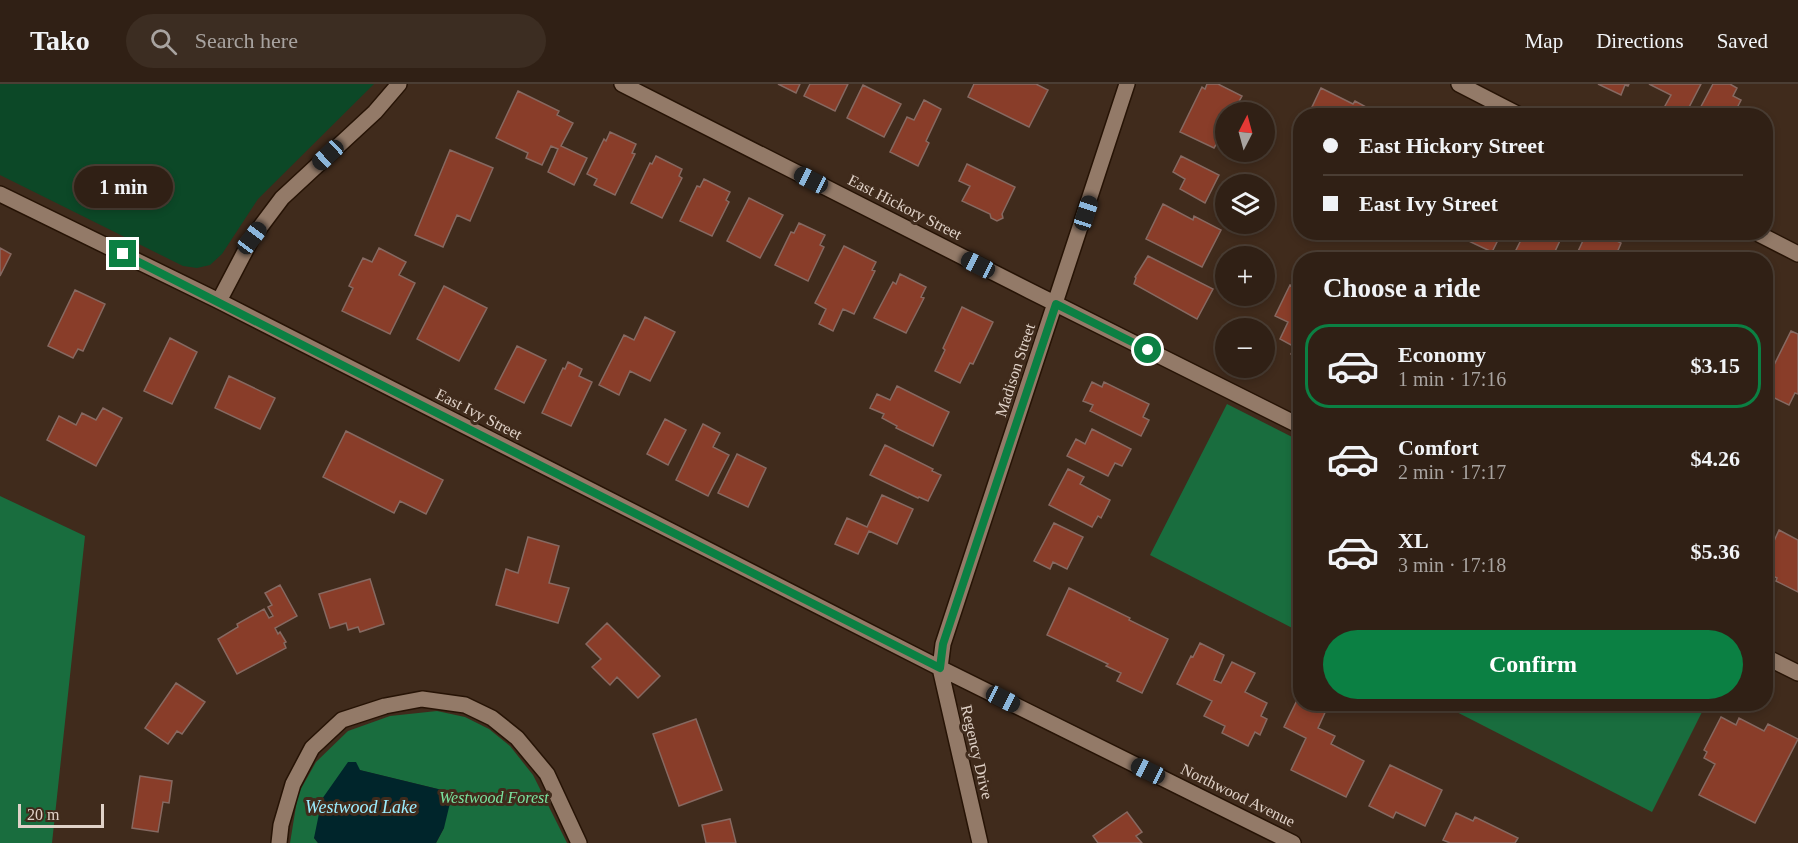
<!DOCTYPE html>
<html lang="en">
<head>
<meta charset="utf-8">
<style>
  body { margin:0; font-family:Georgia,serif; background:#3c2d22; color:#f1f3f6; height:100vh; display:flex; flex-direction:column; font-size:22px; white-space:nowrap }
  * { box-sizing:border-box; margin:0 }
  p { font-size:20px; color:#a8a3a0 }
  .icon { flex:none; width:33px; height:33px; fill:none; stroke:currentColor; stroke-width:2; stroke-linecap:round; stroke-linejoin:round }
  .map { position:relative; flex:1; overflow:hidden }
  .drawer { position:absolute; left:1293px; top:168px; width:480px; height:459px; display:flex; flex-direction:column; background:#302015; border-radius:24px; box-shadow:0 3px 9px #0003,0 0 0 2px #4b3e34 }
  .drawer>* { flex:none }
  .top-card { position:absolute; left:1293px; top:24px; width:480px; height:132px; border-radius:24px; box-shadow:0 3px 9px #0003,0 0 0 2px #4b3e34; display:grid; align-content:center; height:132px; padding:0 30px; background:#302015 }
  .needle { width:39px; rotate:6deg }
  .controls { position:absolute; left:1215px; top:18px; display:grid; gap:12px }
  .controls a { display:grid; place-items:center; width:60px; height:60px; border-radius:50%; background:#302015; box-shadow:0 3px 9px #0003,0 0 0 2px #4b3e34; font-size:30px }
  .scale { position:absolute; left:18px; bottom:15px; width:86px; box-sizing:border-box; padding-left:6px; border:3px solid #e0d2c8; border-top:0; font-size:16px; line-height:21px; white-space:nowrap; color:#e0d2c8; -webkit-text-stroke:4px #402b1c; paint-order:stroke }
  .end { position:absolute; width:27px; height:27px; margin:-14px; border:8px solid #0b8043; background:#fff; box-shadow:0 0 0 3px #fff }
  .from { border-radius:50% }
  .bubble { position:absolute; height:42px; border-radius:21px; background:#302015; box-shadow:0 3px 9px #0003,0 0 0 2px #4b3e34; font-size:20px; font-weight:700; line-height:42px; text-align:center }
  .car { position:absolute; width:18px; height:36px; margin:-18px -9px; border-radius:8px; box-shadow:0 0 4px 2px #0007; background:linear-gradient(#222 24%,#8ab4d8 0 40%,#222 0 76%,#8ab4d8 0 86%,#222 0) }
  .top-card b { display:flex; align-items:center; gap:21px; height:57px; font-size:22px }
  .top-card b+b { border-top:2px solid #4b3e34 }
  .top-card i { width:15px; height:15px; background:#f1f3f6 }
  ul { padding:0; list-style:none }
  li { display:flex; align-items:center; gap:18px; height:84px; margin:0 12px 9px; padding:0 18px; border:3px solid transparent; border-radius:24px }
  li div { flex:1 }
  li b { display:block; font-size:22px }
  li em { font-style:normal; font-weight:700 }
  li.on { border-color:#0b8043 }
  li>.icon { width:54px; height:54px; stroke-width:1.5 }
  h2 { padding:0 30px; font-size:27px; line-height:72px }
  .cta { display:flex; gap:12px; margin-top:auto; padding:12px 30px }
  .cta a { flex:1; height:69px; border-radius:36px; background:#0b8043; color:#fff; font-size:24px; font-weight:700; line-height:69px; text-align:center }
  header { display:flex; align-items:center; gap:36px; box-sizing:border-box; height:84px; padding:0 30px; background:#302015; border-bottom:2px solid #4b3e34 }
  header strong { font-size:28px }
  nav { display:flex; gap:33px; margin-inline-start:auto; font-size:21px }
  .search { width:420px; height:54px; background:#3c2d22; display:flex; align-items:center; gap:15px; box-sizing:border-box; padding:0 21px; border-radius:33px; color:#a8a3a0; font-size:22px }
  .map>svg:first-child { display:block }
</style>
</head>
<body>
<header>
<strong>Tako</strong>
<div class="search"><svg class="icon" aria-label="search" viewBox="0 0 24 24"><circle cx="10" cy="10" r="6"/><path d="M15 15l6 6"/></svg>Search here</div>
<nav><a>Map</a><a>Directions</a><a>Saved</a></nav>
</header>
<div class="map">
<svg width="1798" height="759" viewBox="0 0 1798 759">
  <rect width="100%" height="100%" fill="#402b1c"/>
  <path fill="#0c4827" d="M0,0H374L258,115L222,170L210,181L197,184L183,182L0,91Z"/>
  <path fill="#196d3e" d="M1227,320L1300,357V548L1150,471Z
    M0,412L85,452L52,759H0Z
    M1441,620H1706L1652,728Z
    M437,627L465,633L489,645L510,662L533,691L567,759H436L444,744L442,706L359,686L314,754L318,759H290L298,710L316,678L348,647L390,632Z"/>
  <path fill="#00252b" d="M348,678H356L360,686L442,706L450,719L444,744L436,759H318L314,754L322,715Z"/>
  <path fill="#893d29" stroke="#866961" stroke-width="1.5" d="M778,0H800L796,9Z
    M810,0H848L835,27L804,12Z
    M974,0H1036L1048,6L1029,43L968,13Z
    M1207,0H1218L1242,12L1233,28H1226V44L1214,64L1180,48L1202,3L1205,5Z
    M1598,0H1629L1628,2L1625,1L1621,11Z
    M1649,0H1701L1685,31L1665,22L1671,11Z
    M1713,0H1730L1737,4L1733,12L1741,16L1733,32H1696Z
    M863,1L901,20L884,53L847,34Z
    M1321,4L1353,20L1355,17L1368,24L1365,32H1322L1323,28L1312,23Z
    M518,7L559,27L557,31L573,39L561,62L587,74L574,101L548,88L558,65L551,62L542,81L526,74L528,69L496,54Z
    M924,16L941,25L926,57L929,59L918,82L890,68L907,33L914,36Z
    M610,48L636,60L632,69L635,70L615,111L594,101L597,95L587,90L604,55L606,57Z
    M450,66L493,84L470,137L457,131L443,163L415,151Z
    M656,72L682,85L679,92L682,94L662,134L631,119L650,79L652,80Z
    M1181,72L1219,91L1205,119L1180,105L1185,95L1173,88Z
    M967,80L1015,103L1002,130L1003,134L997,137L991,134L990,130L962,117L970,102L959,97Z
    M704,95L730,108L726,116L729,118L712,152L680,137L697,102L700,103Z
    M749,114L783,131L760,174L727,157Z
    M1163,120L1193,136L1194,132L1221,146L1202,183L1146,155Z
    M799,139L825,151L820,161L824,163L808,197L775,181L791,148L794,149Z
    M1463,148H1502L1492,168L1460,153Z
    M1525,148H1564L1551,176H1511Z
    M1587,148H1599L1621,159L1614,176H1574Z
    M844,162L876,178L872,186L875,187L854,230L843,225L833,247L819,240L826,225L815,219Z
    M0,164L11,170L0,192Z
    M379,164L406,178L399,191L415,199L390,250L342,227L353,204L349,202L363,174L372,178Z
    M1148,172L1213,205L1197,235L1134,200L1136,194L1135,193Z
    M900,190L926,203L921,213L924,214L906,249L874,234L893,198L896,200Z
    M1290,201L1300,207L1299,220L1300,221V275L1291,270L1295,263L1280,255L1288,238L1275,232Z
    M444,202L487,224L459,277L417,255Z
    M75,206L105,220L83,267L78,265L73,274L48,262Z
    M962,223L993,238L973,280L970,279L960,299L935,287L945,266L943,264Z
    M645,233L675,248L650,297L630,287L619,311L599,301L624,251L634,256Z
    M1791,247L1798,250V310L1795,309L1789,321L1766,310L1772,297L1767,295Z
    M170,254L197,268L172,320L144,307Z
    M517,262L546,276L524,319L495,305Z
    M568,278L582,285L579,292L592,298L571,342L542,329L563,284L565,285Z
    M229,292L275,314L260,345L215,324Z
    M1092,298L1102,303L1104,298L1149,320L1143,333L1149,336L1141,352L1090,327L1093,321L1083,317Z
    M897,302L949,328L933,362L896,344L897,342L882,334L884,330L870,324L877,310L890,316Z
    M103,324L122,334L96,382L47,356L59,332L76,341L82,329L96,336Z
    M665,335L686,346L668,381L647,370Z
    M703,340L720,349L713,363L729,371L708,412L676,396Z
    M1092,345L1131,365L1122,382L1115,379L1108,392L1067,372L1076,355L1085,360Z
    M346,347L443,396L426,430L400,417L394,429L323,393Z
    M885,361L933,385L932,387L941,391L928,417L919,413L918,414L870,391Z
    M737,370L766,384L748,423L718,409Z
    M1068,385L1084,393L1080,400L1110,416L1101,434L1098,432L1092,443L1049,421Z
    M882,411L913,425L897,460L869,447L858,470L835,460L847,434L867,443Z
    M1054,439L1083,453L1067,485L1053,478L1050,485L1034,477Z
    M1779,446L1798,456V508L1776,497L1777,494L1766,489V475Z
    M528,453L559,462L549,499L569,504L558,539L496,521L506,485L518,489Z
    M370,495L384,540L360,548L358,543L348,546L346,539L330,544L319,510Z
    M280,501L297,532L275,544L278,550L280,548L286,558L284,559L286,564L237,590L218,555L238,543L237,540L264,525L269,534L273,532L268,523L272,521L265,509Z
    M1069,504L1130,534L1129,536L1168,555L1142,609L1117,597L1121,589L1106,582L1108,580L1047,551Z
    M607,539L660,592L638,614L617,593L610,601L592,583L601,575L586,560Z
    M1200,559L1224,571L1214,596L1221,599L1232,578L1255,589L1245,608L1267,619L1261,632L1267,635L1260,651L1255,648L1248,662L1222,649L1225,642L1204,632L1212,617L1177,600L1191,572L1193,573Z
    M176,599L205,618L182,650L177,647L168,660L145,644Z
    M1300,610V620H1323L1328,622L1318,644L1335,652L1331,660L1364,677L1346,713L1291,686L1306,654L1284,643Z
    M1721,633L1736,641L1739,634L1764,647L1768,640L1798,655L1755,739L1699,711L1715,680L1704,674L1707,668L1704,666Z
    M696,635L722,706L679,722L653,650Z
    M1390,681L1442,706L1425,742L1396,728L1393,734L1369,722Z
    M140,692L172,697L169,719L163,718L158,748L132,744Z
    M1127,728L1142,748L1136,752L1142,759H1098L1093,752Z
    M1456,729L1473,737L1475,733L1518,754L1515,759H1450L1443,756Z
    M730,735L736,759H706L702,741Z"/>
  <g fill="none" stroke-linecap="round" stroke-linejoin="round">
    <defs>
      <path id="minor" d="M622,0L1030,207L1300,342
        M1459,0L1521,32
        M0,110L219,217L940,584L1293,759
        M1755,148L1798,170
        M219,217L252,154L282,114L375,28L399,0
        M1766,573L1798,589
        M279,759L281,741L293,700L312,664L342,636L385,622L422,615L465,621L492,634L517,654L547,690L579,759
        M980,759L940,584L943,560L1127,0"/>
    </defs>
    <use href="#minor" stroke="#261305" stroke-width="18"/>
    <use href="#minor" stroke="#937a68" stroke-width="15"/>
  </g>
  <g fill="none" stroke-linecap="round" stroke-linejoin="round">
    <path stroke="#0b8043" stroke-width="8" d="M123,170L940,584L943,560L1056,220L1148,266"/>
  </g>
  <g text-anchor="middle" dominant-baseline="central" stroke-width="6" stroke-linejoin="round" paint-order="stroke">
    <g font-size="16" fill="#e0d2c8" stroke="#402b1c">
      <text transform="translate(905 123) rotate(27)">East Hickory Street</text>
      <text transform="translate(1015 286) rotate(-72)">Madison Street</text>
      <text transform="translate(479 330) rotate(27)">East Ivy Street</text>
      <text transform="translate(977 668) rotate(77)">Regency Drive</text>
      <text transform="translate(1238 711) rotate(26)">Northwood Avenue</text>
    </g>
    <g font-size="16" font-style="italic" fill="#7ae49f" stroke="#402b1c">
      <text x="494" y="713">Westwood Forest</text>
    </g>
    <g font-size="18" font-style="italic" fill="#9bedff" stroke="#402b1c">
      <text x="361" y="723">Westwood Lake</text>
    </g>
  </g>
</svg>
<div class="controls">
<a><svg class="needle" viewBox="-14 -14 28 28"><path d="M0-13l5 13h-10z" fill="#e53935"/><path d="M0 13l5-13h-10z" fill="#a8a3a0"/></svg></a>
<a><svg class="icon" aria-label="layers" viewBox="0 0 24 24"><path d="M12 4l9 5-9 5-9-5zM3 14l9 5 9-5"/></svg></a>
<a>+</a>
<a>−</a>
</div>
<div class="scale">20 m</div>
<i class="end from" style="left:1148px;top:266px"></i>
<i class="end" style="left:123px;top:170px"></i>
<div class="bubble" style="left:74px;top:82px;width:99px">1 min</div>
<i class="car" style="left:328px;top:71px;rotate:227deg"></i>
<i class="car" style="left:811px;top:96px;rotate:297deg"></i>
<i class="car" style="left:1086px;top:129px;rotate:18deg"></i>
<i class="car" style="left:252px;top:154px;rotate:37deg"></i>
<i class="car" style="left:978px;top:181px;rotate:297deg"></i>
<i class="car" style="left:1003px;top:615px;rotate:117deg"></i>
<i class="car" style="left:1148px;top:687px;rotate:296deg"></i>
<div class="top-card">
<b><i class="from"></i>East Hickory Street</b>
<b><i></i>East Ivy Street</b>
</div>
<section class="drawer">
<h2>Choose a ride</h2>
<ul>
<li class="on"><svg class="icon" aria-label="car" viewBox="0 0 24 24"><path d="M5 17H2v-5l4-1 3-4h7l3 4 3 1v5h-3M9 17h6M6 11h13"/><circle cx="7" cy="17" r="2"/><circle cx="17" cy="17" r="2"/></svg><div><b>Economy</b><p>1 min · 17:16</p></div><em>$3.15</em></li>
<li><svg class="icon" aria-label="car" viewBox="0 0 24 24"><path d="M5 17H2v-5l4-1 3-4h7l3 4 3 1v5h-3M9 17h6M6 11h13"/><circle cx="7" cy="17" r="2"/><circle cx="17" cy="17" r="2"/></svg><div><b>Comfort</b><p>2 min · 17:17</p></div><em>$4.26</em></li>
<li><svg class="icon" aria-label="car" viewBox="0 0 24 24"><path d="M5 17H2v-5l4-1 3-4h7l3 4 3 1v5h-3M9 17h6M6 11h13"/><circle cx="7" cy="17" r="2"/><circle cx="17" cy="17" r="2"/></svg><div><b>XL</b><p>3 min · 17:18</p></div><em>$5.36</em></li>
</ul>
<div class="cta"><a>Confirm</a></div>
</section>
</div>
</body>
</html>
